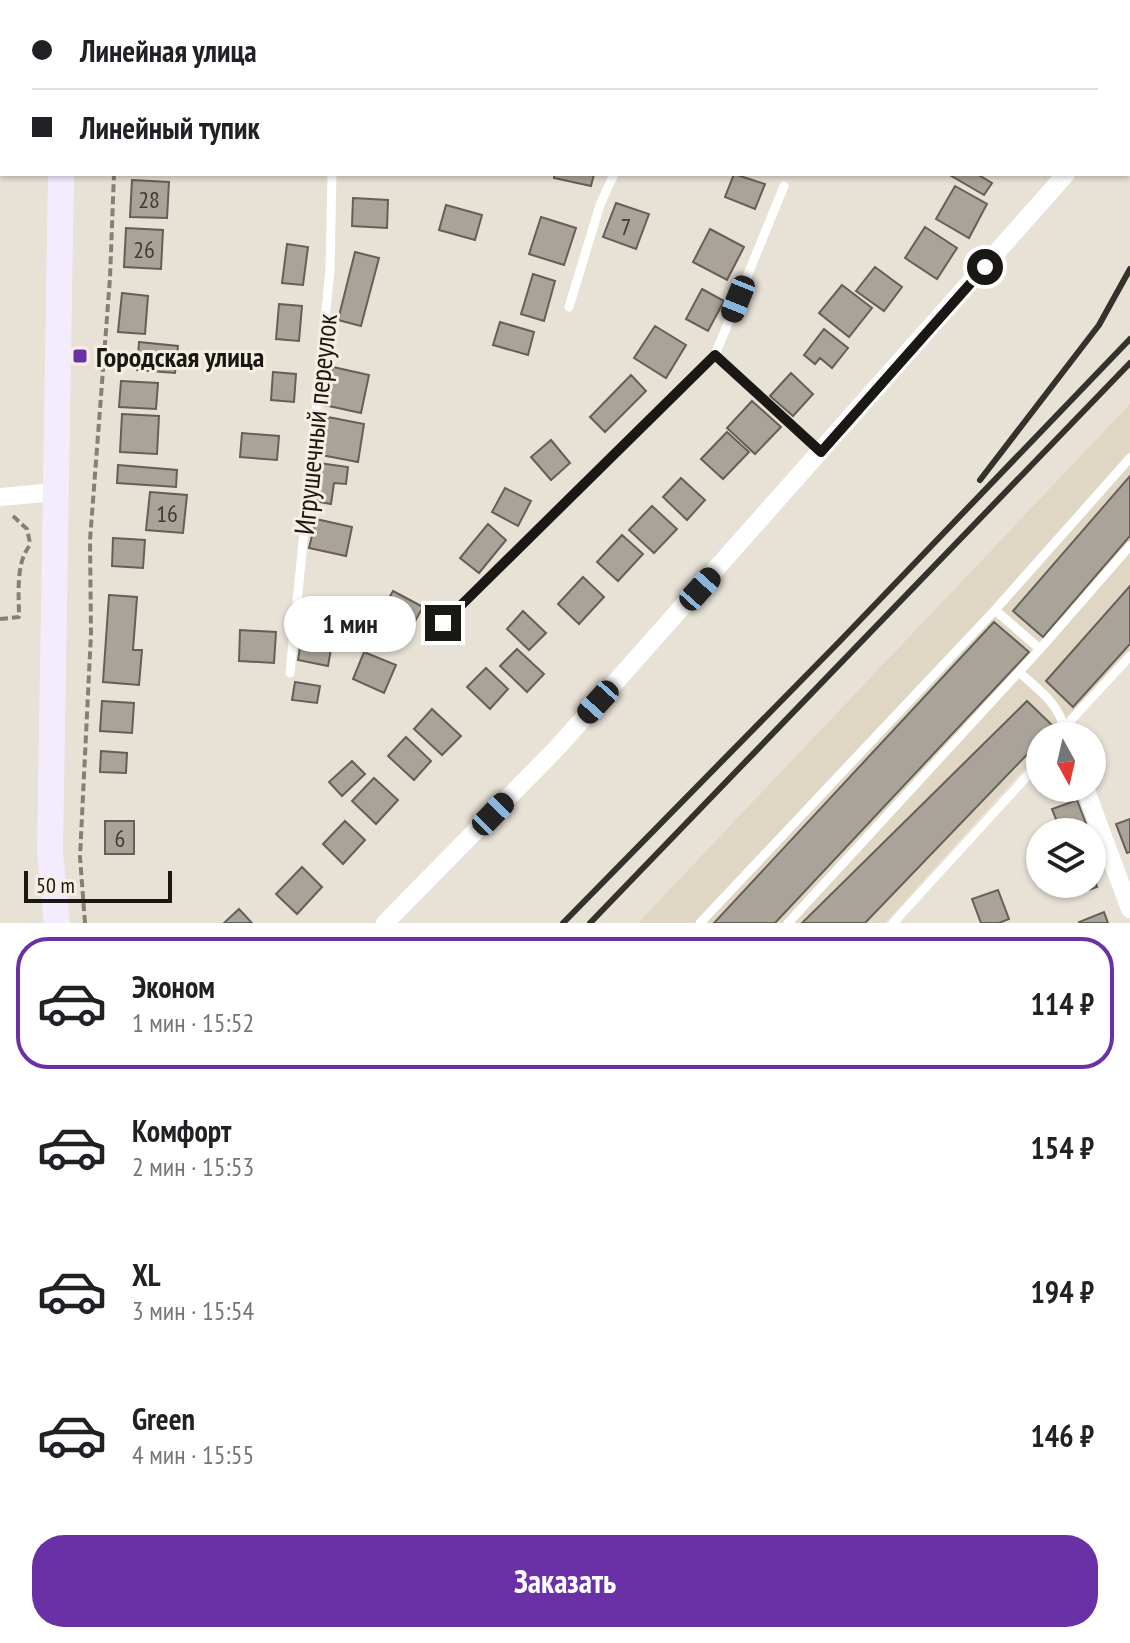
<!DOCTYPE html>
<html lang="ru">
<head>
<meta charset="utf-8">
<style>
  body { margin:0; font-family:"PT Sans Narrow",sans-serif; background:#f2f2f2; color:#202124; height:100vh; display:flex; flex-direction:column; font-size:30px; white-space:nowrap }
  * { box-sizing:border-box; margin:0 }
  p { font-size:26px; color:#757577 }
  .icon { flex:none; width:44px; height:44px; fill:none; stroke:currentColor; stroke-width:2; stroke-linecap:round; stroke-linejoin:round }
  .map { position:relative; height:923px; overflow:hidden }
  .side { display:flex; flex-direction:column; background:#fff; flex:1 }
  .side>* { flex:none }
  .guide { position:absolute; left:0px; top:0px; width:1130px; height:176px; box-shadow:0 2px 6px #0004; display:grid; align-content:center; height:176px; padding:0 32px; background:#fff }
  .needle { width:52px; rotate:172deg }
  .controls { position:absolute; left:1026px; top:722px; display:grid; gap:16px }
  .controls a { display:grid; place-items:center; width:80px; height:80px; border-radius:50%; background:#fff; box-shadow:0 2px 6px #0004; font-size:40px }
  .scale { position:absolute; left:24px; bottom:20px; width:148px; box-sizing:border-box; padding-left:8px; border:4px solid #1a1814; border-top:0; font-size:22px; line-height:28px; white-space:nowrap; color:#1a1814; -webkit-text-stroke:6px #f5efe3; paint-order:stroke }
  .end { position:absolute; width:36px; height:36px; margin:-18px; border:10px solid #1a1814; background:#fff; box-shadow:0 0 0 4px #fff }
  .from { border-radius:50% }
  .bubble { position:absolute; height:56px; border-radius:28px; background:#fff; box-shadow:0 2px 6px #0004; font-size:26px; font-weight:700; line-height:56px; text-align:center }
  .car { position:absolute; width:24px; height:48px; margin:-24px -12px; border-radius:10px; box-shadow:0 0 6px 2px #0007; background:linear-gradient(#222 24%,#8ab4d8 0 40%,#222 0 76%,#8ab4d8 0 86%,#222 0) }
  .guide b { display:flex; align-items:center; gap:28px; height:76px; font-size:30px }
  .guide b+b { border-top:2px solid #e0e0e0 }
  .guide i { width:20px; height:20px; background:#202124 }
  ul { padding:14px 0 0; list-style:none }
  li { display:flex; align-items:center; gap:24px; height:132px; margin:0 16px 12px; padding:0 16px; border:4px solid transparent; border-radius:32px }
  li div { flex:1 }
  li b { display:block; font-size:30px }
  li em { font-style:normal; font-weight:700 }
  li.active { border-color:#6a30a6 }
  li>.icon { width:72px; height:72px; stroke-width:1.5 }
  .action { display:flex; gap:16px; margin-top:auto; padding:16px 32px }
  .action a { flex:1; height:92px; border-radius:32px; background:#6a30a6; color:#fff; font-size:32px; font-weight:700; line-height:92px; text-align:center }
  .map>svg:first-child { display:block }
</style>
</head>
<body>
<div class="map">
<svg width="1130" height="923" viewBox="0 0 1130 923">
  <rect width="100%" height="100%" fill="#e7e1d6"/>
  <path fill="#e0d6c4" d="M1130,404V652L1054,736H1040V751L885,923H638Z"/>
  <path fill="#a9a399" stroke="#656057" stroke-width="2" d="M554,174H594L591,186L554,178Z
    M734,174L765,184L755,209L725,197Z
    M948,174H977L992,183L984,195Z
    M132,180L169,182L167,218L130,217Z
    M955,186L987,204L969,238L936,219Z
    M353,198L388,200L387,228L352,226Z
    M616,203L649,214L636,249L603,237Z
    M446,205L482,215L475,240L439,230Z
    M541,217L576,228L564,265L529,254Z
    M925,227L957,248L937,279L905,258Z
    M126,228L163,230L161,269L124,267Z
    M710,229L744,247L727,280L693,262Z
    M287,244L308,247L303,285L282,283Z
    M355,252L379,258L361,326L338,320Z
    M875,267L902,287L884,311L856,291Z
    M533,274L555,281L544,321L521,314Z
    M842,285L872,308L849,337L819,313Z
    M702,289L724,301L708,331L686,319Z
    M122,293L148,296L145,334L118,332Z
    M279,304L302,306L299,341L276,339Z
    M500,322L534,332L528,355L493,345Z
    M655,326L686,345L666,378L634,358Z
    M824,329L848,348L832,368L820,358L815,364L804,355Z
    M139,342L178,346L175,373L137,370Z
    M333,367L369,375L361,413L324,405Z
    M273,372L296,374L294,402L271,400Z
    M791,373L813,394L793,416L770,396Z
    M631,375L646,391L605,432L590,417Z
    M121,381L158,383L156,409L119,407Z
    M752,401L781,427L755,454L727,428Z
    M122,414L159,416L157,454L120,452Z
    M328,417L364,424L358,462L321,455Z
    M727,432L749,452L723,479L701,459Z
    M242,433L279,436L277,460L240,457Z
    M551,440L570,463L551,480L531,457Z
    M319,463L348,467L346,484L334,483L331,504L314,501Z
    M118,465L177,470L176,487L117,483Z
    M1130,476V536L1043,637L1013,611Z
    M681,478L705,500L687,520L663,497Z
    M505,488L531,501L518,526L492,512Z
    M150,492L187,495L183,533L146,530Z
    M652,506L677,529L654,553L629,530Z
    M316,519L352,527L346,556L309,548Z
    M488,524L506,540L479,573L460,558Z
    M622,535L643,554L618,581L597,562Z
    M113,538L145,540L143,568L112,566Z
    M583,577L604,597L579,624L558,604Z
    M1130,586V644L1073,707L1046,681Z
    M393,591L423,607L408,634L378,617Z
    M109,595L137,597L133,650H142L139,685L103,682Z
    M523,611L546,633L529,650L507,629Z
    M304,622L335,627L328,666L298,660Z
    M994,622L1029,652L775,923H714Z
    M240,630L276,632L274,663L239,661Z
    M517,649L544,674L527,692L500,666Z
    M364,652L396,665L384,693L353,679Z
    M486,668L508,689L490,709L467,687Z
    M295,682L320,686L317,703L292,700Z
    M102,701L134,703L132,733L100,731Z
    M1027,701L1054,727L1045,736H1040V741L865,923H802Z
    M432,709L461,736L442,755L414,729Z
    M406,737L431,761L414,780L388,756Z
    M101,751L127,753L126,773L100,772Z
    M352,761L365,774L342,796L329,782Z
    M374,778L398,800L376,824L352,801Z
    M1077,800L1088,829L1081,832H1061L1052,809Z
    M1130,819V852L1127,853L1116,824Z
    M105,821H134V854H105Z
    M345,821L365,840L343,864L323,844Z
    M302,867L322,887L297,914L276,894Z
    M1092,873L1097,887L1072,896L1067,884H1092Z
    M998,890L1009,919L999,923H981L972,899Z
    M239,909L252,923H224Z
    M1104,912L1108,923H1080L1079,922Z"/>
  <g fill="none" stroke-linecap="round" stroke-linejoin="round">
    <path stroke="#848078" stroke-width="4" stroke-dasharray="8 4" stroke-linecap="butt" d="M99,2V0
      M13,516L27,529L30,543
      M0,619L19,617C19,594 15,560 32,543
      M85,923L80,857L91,633L90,540L110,278L114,174"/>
    <path stroke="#fff" stroke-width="9" d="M340,2V0
      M703,2L704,0
      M569,307L600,205L614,174
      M715,355L821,452
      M995,610L1040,649
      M443,623L715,355L784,186
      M1019,672C1039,690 1060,704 1065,732
      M290,673L330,270L332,174
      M1064,736L1071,720L1130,656
      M700,923L995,610L1130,458
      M788,923L1040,649L1130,546
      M893,923L1040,762"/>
    <path stroke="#fff" stroke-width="18" d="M1128,99L1130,96
      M0,497L56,492
      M1065,735L1066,736
      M1085,788L1130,909
      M385,923L557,748L1066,174"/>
    <path stroke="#f2ecfd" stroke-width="26" d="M63,2V0
      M57,923L50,853L61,174"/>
    <path stroke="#34322d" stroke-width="6" d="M980,480L1099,325L1130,269
      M563,923L840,641L1130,339
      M590,923L1130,363"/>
  </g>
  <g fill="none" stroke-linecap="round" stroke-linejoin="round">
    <path stroke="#1a1814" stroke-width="10" d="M443,623L715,355L821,452L985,267"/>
  </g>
  <rect fill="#6a30a6" stroke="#f5efe3" stroke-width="3" x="72" y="348" width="16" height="16" rx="4"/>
  <g text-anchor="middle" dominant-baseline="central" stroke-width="6" stroke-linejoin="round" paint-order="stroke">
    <g font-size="24" fill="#3e3b35">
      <text x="149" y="199">28</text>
      <text x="626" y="226">7</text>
      <text x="144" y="249">26</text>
      <text x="167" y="513">16</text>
      <text x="120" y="838">6</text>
    </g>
    <g font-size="28" font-weight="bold" fill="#1a1814" stroke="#f5efe3" text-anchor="start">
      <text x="96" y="356">Городская улица</text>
    </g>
    <g font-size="28" fill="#1a1814" stroke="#f5efe3">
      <text transform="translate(315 424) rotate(-84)">Игрушечный переулок</text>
    </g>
  </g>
</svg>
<div class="controls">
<a><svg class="needle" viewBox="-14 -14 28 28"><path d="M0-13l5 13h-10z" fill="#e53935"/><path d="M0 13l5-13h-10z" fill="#757577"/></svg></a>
<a><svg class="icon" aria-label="layers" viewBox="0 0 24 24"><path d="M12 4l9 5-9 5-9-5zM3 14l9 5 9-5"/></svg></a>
</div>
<div class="scale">50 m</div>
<i class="end from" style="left:985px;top:267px"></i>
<i class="end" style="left:443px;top:623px"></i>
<div class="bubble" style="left:284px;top:596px;width:132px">1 мин</div>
<i class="car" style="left:738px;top:299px;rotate:202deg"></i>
<i class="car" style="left:700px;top:589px;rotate:42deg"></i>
<i class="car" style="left:598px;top:702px;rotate:222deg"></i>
<i class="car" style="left:493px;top:814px;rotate:44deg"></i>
<div class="guide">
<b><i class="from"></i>Линейная улица</b>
<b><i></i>Линейный тупик</b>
</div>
</div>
<section class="side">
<ul>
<li class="active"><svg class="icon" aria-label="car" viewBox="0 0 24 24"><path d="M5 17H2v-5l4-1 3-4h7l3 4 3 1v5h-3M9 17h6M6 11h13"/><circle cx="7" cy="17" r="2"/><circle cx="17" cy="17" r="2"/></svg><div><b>Эконом</b><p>1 мин · 15:52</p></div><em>114 ₽</em></li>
<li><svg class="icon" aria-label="car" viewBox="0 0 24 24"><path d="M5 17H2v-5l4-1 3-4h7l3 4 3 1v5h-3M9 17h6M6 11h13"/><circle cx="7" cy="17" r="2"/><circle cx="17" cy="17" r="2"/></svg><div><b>Комфорт</b><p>2 мин · 15:53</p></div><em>154 ₽</em></li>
<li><svg class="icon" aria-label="car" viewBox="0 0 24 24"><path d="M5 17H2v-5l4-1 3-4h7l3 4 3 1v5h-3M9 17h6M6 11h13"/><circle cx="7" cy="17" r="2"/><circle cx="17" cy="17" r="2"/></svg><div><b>XL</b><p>3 мин · 15:54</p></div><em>194 ₽</em></li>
<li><svg class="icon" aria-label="car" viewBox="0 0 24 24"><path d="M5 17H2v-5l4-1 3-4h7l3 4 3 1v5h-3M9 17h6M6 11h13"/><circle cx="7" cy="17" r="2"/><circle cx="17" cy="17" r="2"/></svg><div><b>Green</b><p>4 мин · 15:55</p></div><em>146 ₽</em></li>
</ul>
<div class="action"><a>Заказать</a></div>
</section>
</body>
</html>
